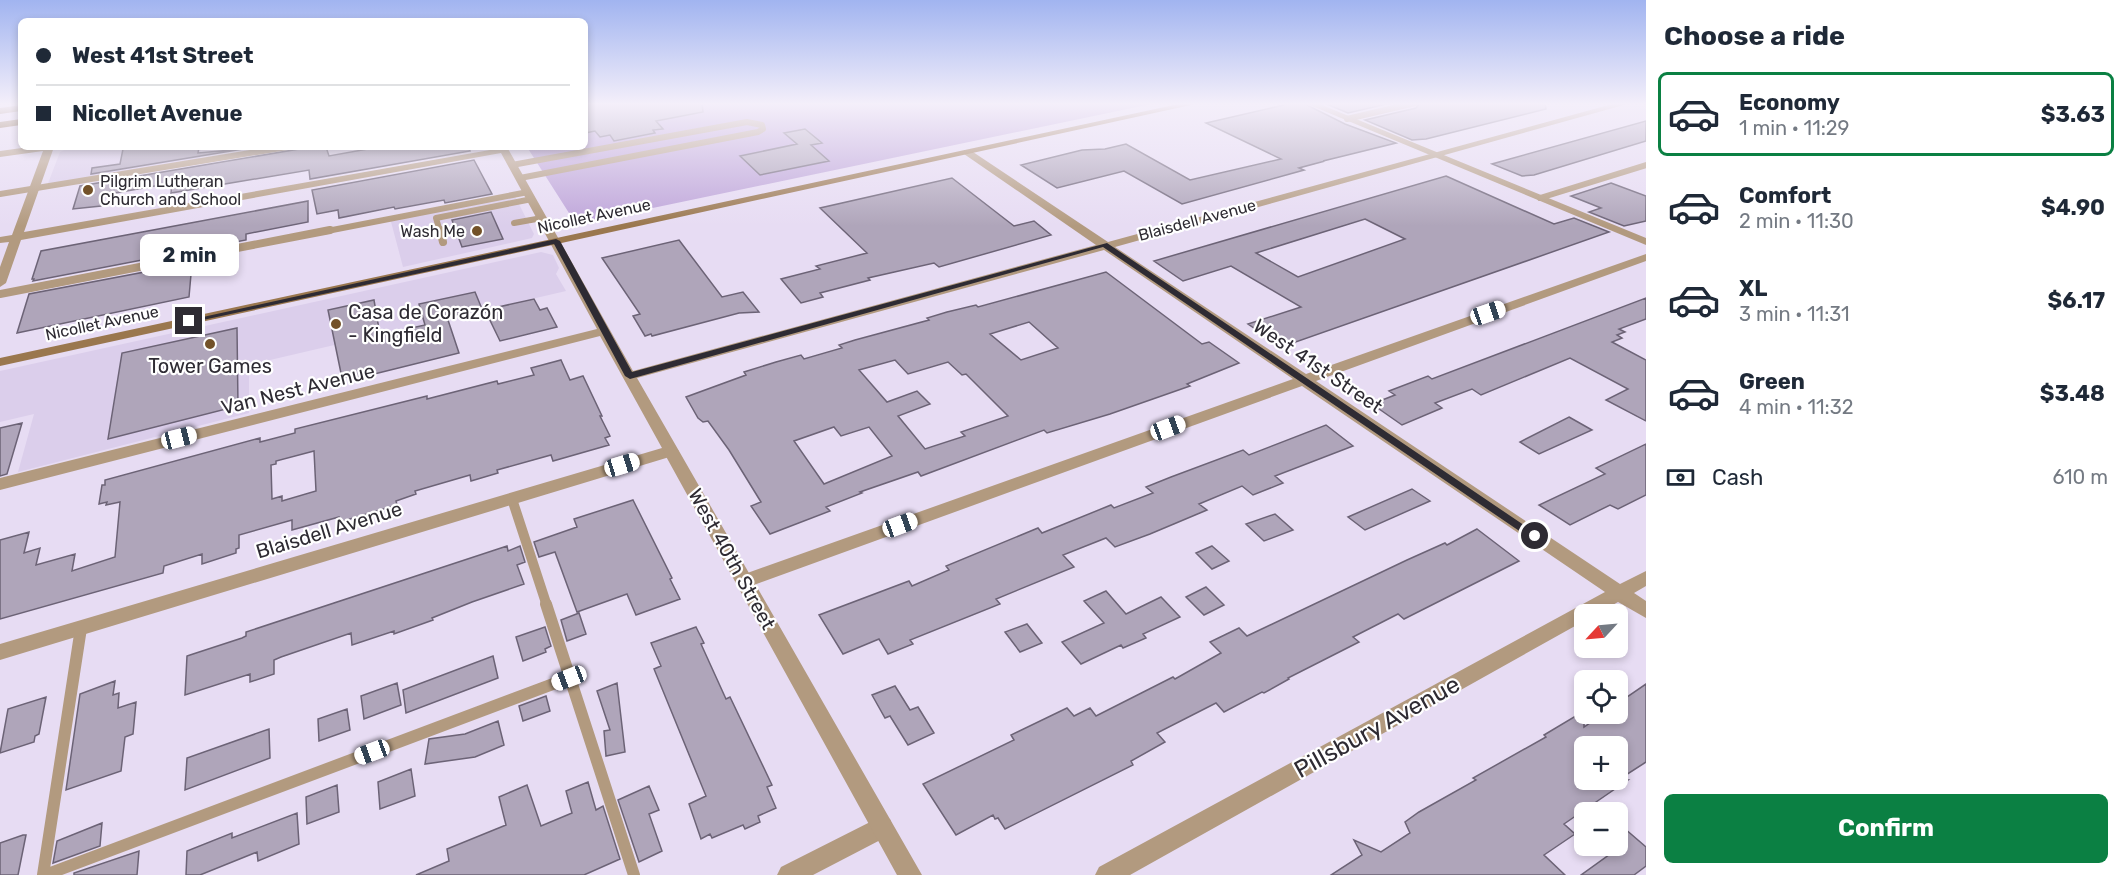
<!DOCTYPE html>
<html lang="en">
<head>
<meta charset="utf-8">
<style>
  body { margin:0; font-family:Rubik,sans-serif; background:#f2f2f3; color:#1f2937; height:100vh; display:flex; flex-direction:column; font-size:22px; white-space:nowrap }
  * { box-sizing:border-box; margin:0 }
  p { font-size:20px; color:#747a83 }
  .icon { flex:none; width:33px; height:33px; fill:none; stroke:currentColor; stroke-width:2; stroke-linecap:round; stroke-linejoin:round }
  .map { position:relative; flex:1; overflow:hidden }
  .details { display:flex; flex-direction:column; background:#fff; width:480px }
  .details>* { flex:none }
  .top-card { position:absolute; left:18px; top:18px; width:570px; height:132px; border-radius:9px; box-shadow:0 3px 9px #0003; display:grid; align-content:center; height:132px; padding:0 18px; background:#fff }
  .needle { width:39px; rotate:244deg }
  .buttons { position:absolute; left:1574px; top:604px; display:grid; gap:12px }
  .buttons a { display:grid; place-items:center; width:54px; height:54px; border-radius:9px; background:#fff; box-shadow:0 3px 9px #0003; font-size:30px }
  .end { position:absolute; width:27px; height:27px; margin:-14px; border:8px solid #2e2b33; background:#fff; box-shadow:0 0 0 3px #fff }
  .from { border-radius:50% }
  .bubble { position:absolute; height:42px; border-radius:9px; background:#fff; box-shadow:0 3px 9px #0003; font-size:20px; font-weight:700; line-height:42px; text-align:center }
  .car { position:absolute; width:18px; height:36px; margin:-18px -9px; border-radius:8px; box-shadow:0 0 4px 2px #0007; background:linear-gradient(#fff 24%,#345 0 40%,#fff 0 76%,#345 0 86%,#fff 0) }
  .top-card b { display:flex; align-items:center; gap:21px; height:57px; font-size:22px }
  .top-card b+b { border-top:2px solid #e0e1e3 }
  .top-card i { width:15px; height:15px; background:#1f2937 }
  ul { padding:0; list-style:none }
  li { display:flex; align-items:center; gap:18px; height:84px; margin:0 12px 9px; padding:0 6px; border:3px solid transparent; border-radius:9px }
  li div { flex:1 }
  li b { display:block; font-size:22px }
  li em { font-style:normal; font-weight:700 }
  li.on { border-color:#0b8043 }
  li>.icon { width:54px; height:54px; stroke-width:1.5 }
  h2 { padding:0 18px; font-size:27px; line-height:72px }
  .pay { display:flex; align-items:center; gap:15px; height:66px; padding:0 18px; font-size:22px }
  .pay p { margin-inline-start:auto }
  .cta { display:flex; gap:12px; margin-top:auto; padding:12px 18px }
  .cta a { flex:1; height:69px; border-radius:9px; background:#0b8043; color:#fff; font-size:24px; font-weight:700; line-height:69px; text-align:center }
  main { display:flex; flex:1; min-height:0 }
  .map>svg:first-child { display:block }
</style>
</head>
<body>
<main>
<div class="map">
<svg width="1646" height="875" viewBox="0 0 1646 875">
  <rect width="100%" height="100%" fill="#e7dcf3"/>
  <path fill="#dbceeb" d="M72,147H201L200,160L47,186L60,152Z
    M514,194L534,234L532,238L403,267L390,218Z
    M541,252L553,255L559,268L556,274L566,291L249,365V413L18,472L34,414L0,422V371Z"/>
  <path fill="#bea5d9" d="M585,103H1156L576,224L527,147H585Z"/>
  <path fill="#afa5ba" stroke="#6c6376" stroke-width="1.5" fill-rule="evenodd" d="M585,103H702L703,112L656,121L663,129L653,130L655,133L614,141L610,135L600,137L595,131L585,133Z
    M1292,103H1303L1345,124L1396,143L1323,161H1325L1299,168L1304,170L1182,204L1124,171L1057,188L1021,165L1082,150L1105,149L1126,144L1190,180L1281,159L1206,123Z
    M1324,103H1391L1348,113Z
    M1420,103H1545L1546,109L1426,139L1412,140L1365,120L1416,108Z
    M1646,121V141L1534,175L1522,176L1492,164Z
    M805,129L822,143L811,145L829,161L760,175L740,156L797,144L784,133Z
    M134,147H199L198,153L243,149L91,174L92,168L120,164L123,149Z
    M311,147H326L329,156L379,147H468L470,151L310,179L309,170L171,193L172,183L104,195L101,206L73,209L80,186Z
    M474,160L492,194L445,203L444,200L395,209L394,207L339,218L338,210L317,214L312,190Z
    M1446,176L1554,224L1574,218L1609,232L1290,344L1286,342L1279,345L1248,324L1301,307L1231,266L1183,281L1154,261ZM1365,219L1405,239L1298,277L1256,253Z
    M952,178L1014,226L1034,221L1051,235L939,267L934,263L868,278L870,280L820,293L823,297L801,303L781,279L820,269L816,266L867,253L820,208Z
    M1611,183L1646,196V221L1624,226L1589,212L1601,208L1571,196Z
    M308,201V222L246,234V240L33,281L34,279H32L41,251Z
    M491,212L503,239L462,247L452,220Z
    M679,240L722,297L743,292L759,312L739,313L652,336L651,334L645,336L633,316L640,314L602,258Z
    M192,263L189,297L17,333L29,294Z
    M1106,272L1202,344L1209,342L1239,363L1187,384L1190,386L1110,414L1047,433L1044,430L921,476L918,472L860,492L862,493L826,507L830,511L770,534L751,506L761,502L729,450L708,421L703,422L698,418L686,397L746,375L744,372L776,362L801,355L804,359L842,348L839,345L855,340L929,320L927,318L947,312L976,305L978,307ZM1029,322L1058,348L1021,360L990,334ZM895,360L908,374L948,362L962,375L966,374L1008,416L961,432L965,436L925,449L898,416L930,404L917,391L887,402L859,370ZM834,427L841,436L869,427L892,456L824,484L794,441Z
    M475,292L482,309L447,317L459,353L354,379V375L342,378L328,310L374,300L380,335L425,325L419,304Z
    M1646,298V319L1619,329L1625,332L1617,335L1622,338L1612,342L1646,360V421L1606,400L1628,389L1570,358L1481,395L1472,389L1435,403L1442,408L1402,425L1372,404L1395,395L1389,391L1428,376L1432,379Z
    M534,299L540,310L547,308L557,327L500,341L485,310Z
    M237,328L238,406L108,439L122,353Z
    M561,360L570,380L583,376L602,416H600L610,436L605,438L609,445L553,461L551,455L497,470L498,473L471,481L470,475L415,491L416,494L396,501L397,505L340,522L339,517L292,530V520L239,535V548L236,549V553L202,564V554L164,566L163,573L0,619V540L29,532L24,553L40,548L36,565L75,554L72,571L115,557L120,502L106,505L107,502L99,504L102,485H105V480L260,438V442L295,433V429L427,396V399L497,381L498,384L534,375L531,368ZM314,451L316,491L282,501V496L272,499L271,465L276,464V461Z
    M1569,417L1592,430L1539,454L1520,442Z
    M22,423L7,474L0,476V428Z
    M1326,425L1353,446L1275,476L1283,483L1253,495L1242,486L1199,504L1207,510L1150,534L1115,547L1106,538L1063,555L1074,567L996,599L1000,604L910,640L913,644L888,654L879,639L843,654L819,615L909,581L912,586L949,570L946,566L1038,528L1042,533L1111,505L1114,508L1153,493L1146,487L1171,477L1243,450L1249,455Z
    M1646,444V495L1618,509L1610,505L1570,525L1539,505L1605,474L1596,468Z
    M1412,489L1430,501L1365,530L1348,517Z
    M633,500L672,578L670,579L680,599L636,615L627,594L577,612L555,552L539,557L534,542L577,527L574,519Z
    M1275,514L1293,530L1264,541L1246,524Z
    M1477,529L1519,561L1404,619L1398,614L1353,637L1359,642L1288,678L1289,679L1264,693L1262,692L1224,712L1216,703L1157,733L1165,742L1131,761L1133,765L1005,829L998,818L995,819L993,815L956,835L923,784L1014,740L1011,735L1067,708L1074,716L1090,708L1096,716L1173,677L1175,679L1221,653L1210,642L1239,628L1247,636L1407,560L1445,543L1447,545Z
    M507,546L508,551L520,546L525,562L517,565L524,584L472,602L432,618L433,620L394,634V631L352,645L351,633L281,657L274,660V674L250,682V674L185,695L187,656L190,655L242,638L246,636V632Z
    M1212,546L1229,561L1212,569L1196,553Z
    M1206,587L1224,605L1204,615L1186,597Z
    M1106,591L1126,614L1161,597L1180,617L1143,634L1146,638L1123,648L1121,645L1081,664L1062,642L1104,623L1084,601Z
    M579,613L586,634L567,641L561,620Z
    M1027,624L1042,643L1020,652L1005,632Z
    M545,627L551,646L545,649L546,652L523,661L516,637Z
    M696,627L704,643L701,644L726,699L730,697L772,785L767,787L776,808L758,816L760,822L745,829L743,825L712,838L710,834L701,839L689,804L706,796L654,669L661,666L651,643Z
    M493,656L498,678L406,713L403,690Z
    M115,681L113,695L119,693L118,708L136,702L133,734L125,737L121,771L66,790L80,694Z
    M397,683L401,705L364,719L361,696Z
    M617,683L625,752L606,756L604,731L610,730L597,691Z
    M1646,684V762L1618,780H1628L1564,824L1575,834L1544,855L1565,875H1331L1362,855L1354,840L1381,852L1410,833L1405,822L1419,812L1476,780L1473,778L1546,737L1544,735L1584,711V727L1603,714H1617V704ZM1584,747H1617V780H1584Z
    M895,686L910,710L918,707L934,733L908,745L890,716L885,718L872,695Z
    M546,696L550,711L523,721L519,706Z
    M46,697L39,734L35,736L34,742L0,753L8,709Z
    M347,709L350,730L319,741L318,719Z
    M498,721L504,745L475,757L425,764L429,739L465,734Z
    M269,729L270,758L185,790L187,758Z
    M411,769L415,796L380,809L378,782Z
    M588,782L596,810L603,806L620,859L584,875H416L449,861L447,849L506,825L499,797L527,785L541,826L572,813L566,791Z
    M337,785L339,812L307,824L306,797Z
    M649,786L659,810L649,814L662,851L639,862L618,800Z
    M297,813L299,844L258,861L257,852L200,875H186L187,851L232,833V838Z
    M1617,822L1646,847V866L1634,875H1581L1617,849Z
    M102,823L100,846L53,863L57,841Z
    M23,835H26L18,875H0V843Z
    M139,851L137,875H74V873Z"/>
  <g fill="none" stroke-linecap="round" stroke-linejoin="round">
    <path stroke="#b29a7f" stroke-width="6" d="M1347,119L1415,103
      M512,165L747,122L762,125L763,129L758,132L520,178
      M0,194L287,147
      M1540,198L1646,165
      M514,223L542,218
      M322,232L528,192
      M440,232L436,218L532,199"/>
    <path stroke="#b29a7f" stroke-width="8" d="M440,230L443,242
      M0,294L330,230"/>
    <path stroke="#b29a7f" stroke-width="10" d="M512,499L547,606"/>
    <path stroke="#b29a7f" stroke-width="12" d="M546,604L634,875
      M43,875L81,628
      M45,875L569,678"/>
    <path fill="#b29a7f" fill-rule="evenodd" d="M1616,103H1631L1115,247L1306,374L1646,254V261L1316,381L1620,584L1646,571V586L1634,593L1646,601V618L1618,602L1595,615H1584V621L1130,875H1095L1099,867L1605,592L1302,386L751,586L745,588L739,586L736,581L739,576L1293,379L1104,250L637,378L679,451L676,455L0,660V644L662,448L600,336L0,490V478L597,329L501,153L21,240L6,283L0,287V267L9,242L0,243V237L12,235L43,151L0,157V151L29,147H54L24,232L507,147L633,371L1096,245L964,154V150H970L1108,242Z
      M882,816L890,819L893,827L890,835L813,875H777L781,867Z"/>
    <path fill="#b29a7f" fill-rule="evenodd" d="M1305,103H1317L1646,238V245Z
      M671,446L679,451L922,875H897L663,451Z"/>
    <path fill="#9a774e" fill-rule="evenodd" d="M1183,103H1200L0,366V358Z"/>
    <path fill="#714b15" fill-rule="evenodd" d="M21,105V111L0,114V108Z
      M21,119V125L0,128V122Z"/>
  </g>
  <linearGradient id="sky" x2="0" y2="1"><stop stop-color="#a1b4f0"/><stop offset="0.46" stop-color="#f4effa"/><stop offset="1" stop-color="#f4effa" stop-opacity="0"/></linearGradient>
  <rect width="1646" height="226" fill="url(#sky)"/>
  <path fill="#2e2b33" d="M556,239L560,241L632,372L1107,243L1540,536L1535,540L1531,539L1103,247L630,379L625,376L554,244L189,323L185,321Z"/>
  <g fill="#735229" stroke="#fff" stroke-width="2">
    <circle cx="88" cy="190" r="6"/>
    <circle cx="477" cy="231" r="6"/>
    <circle cx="336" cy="324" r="6"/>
    <circle cx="210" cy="344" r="6"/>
  </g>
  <g text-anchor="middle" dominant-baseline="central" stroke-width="4.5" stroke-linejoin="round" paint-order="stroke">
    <g font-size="16" fill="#2e2b33" stroke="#fff" text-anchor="start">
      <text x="100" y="181">Pilgrim Lutheran<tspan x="100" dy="18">Church and School</tspan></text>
      <text x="465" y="231" text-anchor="end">Wash Me</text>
    </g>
    <g font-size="16" fill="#2e2b33" stroke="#fff">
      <text transform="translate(594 216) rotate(-12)">Nicollet Avenue</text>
      <text transform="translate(1197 220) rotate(-15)">Blaisdell Avenue</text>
      <text transform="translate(102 323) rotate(-12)">Nicollet Avenue</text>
    </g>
    <g font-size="20" fill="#2e2b33" stroke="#fff" text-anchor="start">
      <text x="348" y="312">Casa de Corazón<tspan x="348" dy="23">- Kingfield</tspan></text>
      <text x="210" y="366" text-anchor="middle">Tower Games</text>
    </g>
    <g font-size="20" fill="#2e2b33" stroke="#fff">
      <text transform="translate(1318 366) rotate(34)">West 41st Street</text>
      <text transform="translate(298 389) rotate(-14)">Van Nest Avenue</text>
      <text transform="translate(329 530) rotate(-17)">Blaisdell Avenue</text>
      <text transform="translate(732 559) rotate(61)">West 40th Street</text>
    </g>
    <g font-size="24" fill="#2e2b33" stroke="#fff">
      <text transform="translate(1377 727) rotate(-29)">Pillsbury Avenue</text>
    </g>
  </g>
</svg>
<div class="buttons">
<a><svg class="needle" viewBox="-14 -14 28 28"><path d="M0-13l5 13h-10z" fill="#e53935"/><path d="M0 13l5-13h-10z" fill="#747a83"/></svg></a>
<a><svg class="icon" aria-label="locate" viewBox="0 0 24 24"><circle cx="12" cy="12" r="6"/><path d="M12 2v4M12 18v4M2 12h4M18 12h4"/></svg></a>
<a>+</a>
<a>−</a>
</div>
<i class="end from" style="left:1535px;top:536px"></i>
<i class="end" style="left:189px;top:321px"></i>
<div class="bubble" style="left:140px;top:234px;width:99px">2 min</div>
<i class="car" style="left:1488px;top:313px;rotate:71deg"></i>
<i class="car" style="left:1168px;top:428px;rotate:70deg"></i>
<i class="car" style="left:179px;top:438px;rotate:76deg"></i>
<i class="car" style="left:622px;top:465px;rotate:73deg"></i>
<i class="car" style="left:900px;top:525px;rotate:70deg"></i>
<i class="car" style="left:569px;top:678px;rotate:249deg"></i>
<i class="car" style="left:372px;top:752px;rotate:250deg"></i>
<div class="top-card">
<b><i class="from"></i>West 41st Street</b>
<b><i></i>Nicollet Avenue</b>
</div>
</div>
<section class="details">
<h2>Choose a ride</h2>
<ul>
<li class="on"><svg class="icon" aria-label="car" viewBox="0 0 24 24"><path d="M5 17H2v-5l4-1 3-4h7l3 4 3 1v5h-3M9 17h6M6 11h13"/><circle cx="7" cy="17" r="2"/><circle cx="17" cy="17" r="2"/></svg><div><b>Economy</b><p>1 min · 11:29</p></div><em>$3.63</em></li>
<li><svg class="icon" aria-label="car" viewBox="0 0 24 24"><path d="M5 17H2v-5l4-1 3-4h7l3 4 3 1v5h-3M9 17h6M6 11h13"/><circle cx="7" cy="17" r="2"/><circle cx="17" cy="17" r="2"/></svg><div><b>Comfort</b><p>2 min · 11:30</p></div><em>$4.90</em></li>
<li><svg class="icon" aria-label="car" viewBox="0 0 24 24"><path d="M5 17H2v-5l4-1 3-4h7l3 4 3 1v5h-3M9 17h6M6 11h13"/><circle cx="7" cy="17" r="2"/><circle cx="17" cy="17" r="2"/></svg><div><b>XL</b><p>3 min · 11:31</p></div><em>$6.17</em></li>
<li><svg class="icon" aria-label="car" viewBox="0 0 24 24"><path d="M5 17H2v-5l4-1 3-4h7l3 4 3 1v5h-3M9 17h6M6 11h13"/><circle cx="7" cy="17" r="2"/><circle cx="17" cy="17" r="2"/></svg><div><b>Green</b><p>4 min · 11:32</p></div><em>$3.48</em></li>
</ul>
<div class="pay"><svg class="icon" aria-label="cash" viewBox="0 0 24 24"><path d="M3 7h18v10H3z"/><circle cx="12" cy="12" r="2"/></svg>Cash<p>610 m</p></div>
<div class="cta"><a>Confirm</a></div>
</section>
</main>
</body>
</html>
